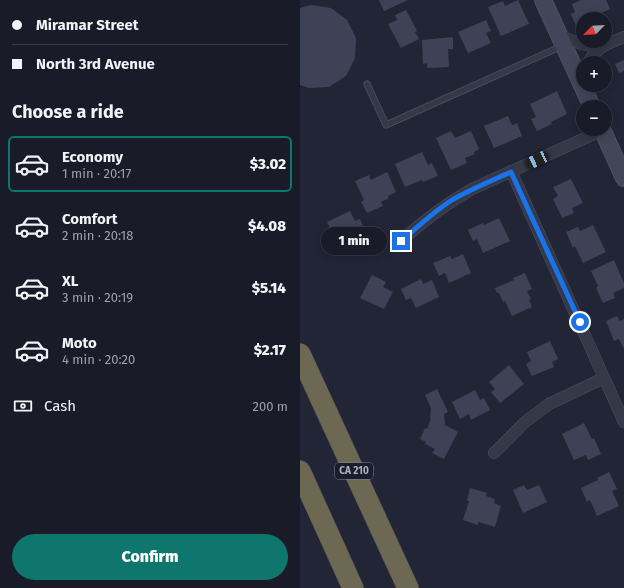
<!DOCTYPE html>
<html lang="en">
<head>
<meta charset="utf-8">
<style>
  body { margin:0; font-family:"Fira Sans",sans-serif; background:#222530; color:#f1f3f6; height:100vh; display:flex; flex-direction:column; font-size:15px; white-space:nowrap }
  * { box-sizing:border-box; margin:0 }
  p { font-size:13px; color:#9fa1a8 }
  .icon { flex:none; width:22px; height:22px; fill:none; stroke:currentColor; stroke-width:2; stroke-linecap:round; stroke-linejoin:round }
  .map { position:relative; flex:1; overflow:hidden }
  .drawer { display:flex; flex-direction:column; background:#191c28; width:300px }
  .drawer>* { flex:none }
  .guide { display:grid; align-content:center; height:88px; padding:0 12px; background:#191c28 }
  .needle { width:26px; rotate:246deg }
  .buttons { position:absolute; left:276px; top:12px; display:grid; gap:8px }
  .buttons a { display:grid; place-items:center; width:36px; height:36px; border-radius:50%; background:#191c28; box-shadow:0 2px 10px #0003,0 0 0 1px #373a45; font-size:20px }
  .end { position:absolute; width:18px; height:18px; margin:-9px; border:5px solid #1a73e8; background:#fff; box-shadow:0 0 0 2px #fff }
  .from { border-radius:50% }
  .bubble { position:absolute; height:28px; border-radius:14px; background:#191c28; box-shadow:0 2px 10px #0003,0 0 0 1px #373a45; font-size:13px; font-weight:800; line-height:28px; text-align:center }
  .car { position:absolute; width:12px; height:24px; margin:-12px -6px; border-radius:5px; box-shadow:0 0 3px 1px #0007; background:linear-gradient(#222 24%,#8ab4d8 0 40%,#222 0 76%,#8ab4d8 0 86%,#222 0) }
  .guide b { display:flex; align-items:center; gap:14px; height:38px; font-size:15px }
  .guide b+b { border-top:1px solid #373a45 }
  .guide i { width:10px; height:10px; background:#f1f3f6 }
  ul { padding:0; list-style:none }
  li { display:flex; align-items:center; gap:12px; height:56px; margin:0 8px 6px; padding:0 4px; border:2px solid transparent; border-radius:6px }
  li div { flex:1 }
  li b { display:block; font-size:15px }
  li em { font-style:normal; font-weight:800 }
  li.current { border-color:#0f766e }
  li>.icon { width:36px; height:36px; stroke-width:1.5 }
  h2 { padding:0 12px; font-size:18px; line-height:48px }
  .pay { display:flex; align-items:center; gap:10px; height:44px; padding:0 12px; font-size:15px }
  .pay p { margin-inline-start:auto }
  .cta { display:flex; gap:8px; margin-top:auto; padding:8px 12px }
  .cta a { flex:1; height:46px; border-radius:24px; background:#0f766e; color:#fff; font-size:16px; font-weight:800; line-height:46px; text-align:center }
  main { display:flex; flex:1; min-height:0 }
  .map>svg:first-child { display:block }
</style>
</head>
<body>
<main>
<section class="drawer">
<div class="guide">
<b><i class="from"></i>Miramar Street</b>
<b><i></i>North 3rd Avenue</b>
</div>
<h2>Choose a ride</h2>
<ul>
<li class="current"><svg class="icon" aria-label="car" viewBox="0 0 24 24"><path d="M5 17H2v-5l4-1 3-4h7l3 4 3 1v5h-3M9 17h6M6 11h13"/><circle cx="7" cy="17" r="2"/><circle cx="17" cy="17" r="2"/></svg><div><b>Economy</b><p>1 min · 20:17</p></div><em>$3.02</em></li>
<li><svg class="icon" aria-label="car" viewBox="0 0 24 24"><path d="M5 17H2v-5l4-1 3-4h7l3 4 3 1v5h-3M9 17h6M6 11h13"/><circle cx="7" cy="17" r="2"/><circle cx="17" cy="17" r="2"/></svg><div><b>Comfort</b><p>2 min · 20:18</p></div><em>$4.08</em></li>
<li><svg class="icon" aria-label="car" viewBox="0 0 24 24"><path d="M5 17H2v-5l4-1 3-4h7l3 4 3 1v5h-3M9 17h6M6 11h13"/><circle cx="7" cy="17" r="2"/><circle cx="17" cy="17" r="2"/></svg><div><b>XL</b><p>3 min · 20:19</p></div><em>$5.14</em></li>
<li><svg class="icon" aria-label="car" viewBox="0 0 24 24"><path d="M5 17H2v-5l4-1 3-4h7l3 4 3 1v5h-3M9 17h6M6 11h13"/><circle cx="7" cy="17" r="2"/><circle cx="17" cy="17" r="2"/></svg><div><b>Moto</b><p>4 min · 20:20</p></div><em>$2.17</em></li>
</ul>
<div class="pay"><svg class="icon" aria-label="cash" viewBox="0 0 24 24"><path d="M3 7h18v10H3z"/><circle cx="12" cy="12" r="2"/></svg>Cash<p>200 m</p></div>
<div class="cta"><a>Confirm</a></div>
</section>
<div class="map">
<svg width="324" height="588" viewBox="0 0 324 588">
  <rect width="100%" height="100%" fill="#212536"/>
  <path fill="#3d4257" d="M79,0H108L84,11Z
    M218,0L229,24L201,36L188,7L203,1L205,6Z
    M281,0H306L310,9L293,17L294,19H283V23L276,26L271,14L275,12L272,4Z
    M11,5L31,8L47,20L56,38L55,58L46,76L29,87L9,88L0,85V8Z
    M106,10L117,31L115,32L119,39L101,48L88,24L97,20L95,15Z
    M186,20L191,31L186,33L191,43L168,53L158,32Z
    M153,37V49H148L149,67L127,68V63L123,64L122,40Z
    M324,60V71L319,73L315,64Z
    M257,91L267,114L251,122L252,124L237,131L231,119L236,117L230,104Z
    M208,116L212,125L217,123L222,136L194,148L184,126Z
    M151,131L155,138L171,131L179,149L174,152L175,154L165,158L167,163L151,170L136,138Z
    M122,152L128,165L132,163L138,176L123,182L122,180L105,187L95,164Z
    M87,172L96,192L88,196L89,198L81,202L83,206L67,213L61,202L64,200L55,181L69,175L71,180Z
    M271,179L283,203L272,208L274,213L262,218L253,199L258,196L253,187Z
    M50,211L55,221L60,219L65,231L44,241L42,237L35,239L27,222Z
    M199,218L210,241L183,253L177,239L173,241L168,230L183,223L184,225Z
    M293,225L306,252L283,263L275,246L273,248L266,232L278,227L280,231Z
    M163,254L171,273L149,283L145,273L139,276L133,263L150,256L152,259Z
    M314,260L324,283V288L313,293L315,298L303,303L296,288L298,286L291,271Z
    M225,273L232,289L227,291L231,299L229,300L232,307L212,316L205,301L203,302L199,293H197L195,288L214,280L213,278Z
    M72,275L86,282L83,287L93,292L84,309L60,298Z
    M121,279L123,284L132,280L139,297L116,308L111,298L106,300L101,289Z
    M317,316L320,321L324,319V349L319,339L314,341L306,321Z
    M250,341L258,359L252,362L254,367L232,376L226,364L231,361L227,352Z
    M209,365L224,384L200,403L191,392L195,389L189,382Z
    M137,389L148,412L144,414L145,425L158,432L144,459L132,453L135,449L125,444L126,442L120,439L125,428L127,429L131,419H130L131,408L125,395Z
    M175,390L180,400L184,398L190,410L171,420L169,414L160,419L152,402Z
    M284,423L292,439L294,438L301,454L288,460L286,455L274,460L262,434Z
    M309,472L317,489L312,491L319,506L297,516L290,500L287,502L281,488L298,480L297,478Z
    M224,485L227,490L239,485L247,502L223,513L213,490Z
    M170,488L187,493L186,496L195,499L194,503L201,506L195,527L178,522V525L163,520L169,501H167Z"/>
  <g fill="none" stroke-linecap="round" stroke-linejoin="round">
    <defs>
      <path id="service" d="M67,84L86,125L262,46"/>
      <path id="minor" d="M259,34C272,42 285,47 301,47
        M288,63C297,46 308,44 324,37
        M211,171L324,422
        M101,241C125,220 144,205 172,189L303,130
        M194,453L225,422L249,404L304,378"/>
      <path id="secondary" d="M243,0L292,107
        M302,129L324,178"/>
      <path id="motorway" d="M0,354L108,588
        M0,471L53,588"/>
    </defs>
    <use href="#service" stroke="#4e5262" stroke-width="7"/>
    <use href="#minor" stroke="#4e5262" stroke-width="12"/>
    <use href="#secondary" stroke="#4e5262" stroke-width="18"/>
    <use href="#motorway" stroke="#3c3f4e" stroke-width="22"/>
    <use href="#service" stroke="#343847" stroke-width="5.5"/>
    <use href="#minor" stroke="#343847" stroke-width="11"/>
    <use href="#secondary" stroke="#42465a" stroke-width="16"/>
    <use href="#motorway" stroke="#6d6851" stroke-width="21"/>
  </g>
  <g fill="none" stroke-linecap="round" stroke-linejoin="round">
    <path stroke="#1a73e8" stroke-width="5" d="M101,241C118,227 133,212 152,200C171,189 191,181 211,172L280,322"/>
  </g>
  <g text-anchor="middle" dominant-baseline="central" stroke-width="3" stroke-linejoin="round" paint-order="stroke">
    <rect fill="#1a1d2b" stroke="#828596" stroke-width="1" x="35" y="463" width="38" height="16" rx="3"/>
    <g font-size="10" font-weight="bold" fill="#aeb2c4">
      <text x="54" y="471">CA 210</text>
    </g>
  </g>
</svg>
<div class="buttons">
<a><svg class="needle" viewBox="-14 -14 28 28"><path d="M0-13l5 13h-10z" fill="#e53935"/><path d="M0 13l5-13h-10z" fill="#9fa1a8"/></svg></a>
<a>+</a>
<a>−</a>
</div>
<i class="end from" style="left:280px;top:322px"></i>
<i class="end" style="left:101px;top:241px"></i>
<div class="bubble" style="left:21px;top:227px;width:66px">1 min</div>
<i class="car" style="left:237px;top:160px;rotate:245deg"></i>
</div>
</main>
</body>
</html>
